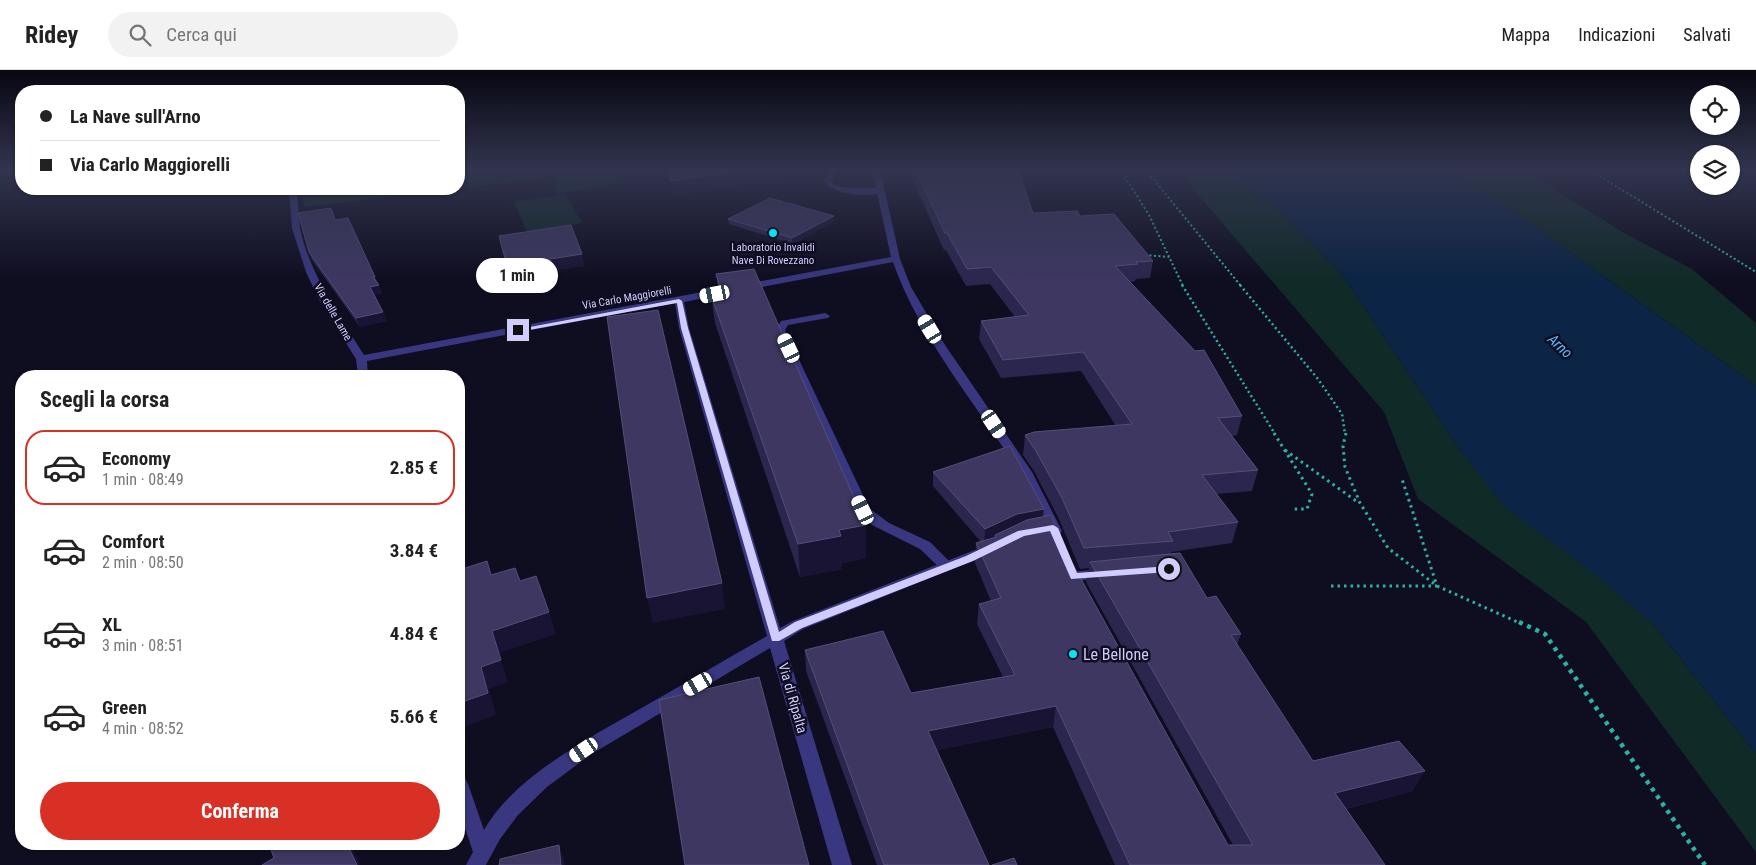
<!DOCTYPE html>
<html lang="it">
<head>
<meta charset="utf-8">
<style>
  body { margin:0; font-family:"Roboto Condensed",sans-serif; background:#f2f2f2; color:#222; height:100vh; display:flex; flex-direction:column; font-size:19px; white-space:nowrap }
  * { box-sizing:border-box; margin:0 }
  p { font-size:16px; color:#767676 }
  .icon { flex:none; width:28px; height:28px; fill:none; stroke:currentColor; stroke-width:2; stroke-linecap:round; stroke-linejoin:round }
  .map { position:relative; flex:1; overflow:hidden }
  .sheet { position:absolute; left:15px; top:300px; width:450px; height:480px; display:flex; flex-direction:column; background:#fff; border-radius:20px; box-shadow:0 1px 4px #0004 }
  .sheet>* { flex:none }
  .hud { position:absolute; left:15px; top:15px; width:450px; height:110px; border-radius:20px; box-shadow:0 1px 4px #0004; display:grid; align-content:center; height:110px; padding:0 25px; background:#fff }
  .fabs { position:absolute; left:1690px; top:15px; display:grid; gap:10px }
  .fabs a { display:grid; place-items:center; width:50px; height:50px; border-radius:50%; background:#fff; box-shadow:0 1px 4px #0004; font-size:25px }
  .end { position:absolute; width:22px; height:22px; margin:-11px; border:6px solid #d0ccff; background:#111; box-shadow:0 0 0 2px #111 }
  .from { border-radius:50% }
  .bubble { position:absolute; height:35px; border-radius:18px; background:#fff; box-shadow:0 1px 4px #0004; font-size:16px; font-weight:700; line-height:35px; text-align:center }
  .car { position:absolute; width:15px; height:30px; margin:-15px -8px; border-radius:6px; box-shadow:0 0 4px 1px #0007; background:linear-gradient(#fff 24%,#345 0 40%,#fff 0 76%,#345 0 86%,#fff 0) }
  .hud b { display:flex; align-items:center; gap:18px; height:48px; font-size:19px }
  .hud b+b { border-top:1px solid #e0e0e0 }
  .hud i { width:12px; height:12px; background:#222 }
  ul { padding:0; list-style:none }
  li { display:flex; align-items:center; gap:15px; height:75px; margin:0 10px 8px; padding:0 15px; border:2px solid transparent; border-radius:20px }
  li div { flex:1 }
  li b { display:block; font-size:19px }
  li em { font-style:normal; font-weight:700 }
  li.selected { border-color:#d93025 }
  li>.icon { width:45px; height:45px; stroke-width:1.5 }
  h2 { padding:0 25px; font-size:22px; line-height:60px }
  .button { display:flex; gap:10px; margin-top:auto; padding:10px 25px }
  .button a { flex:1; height:58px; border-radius:30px; background:#d93025; color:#fff; font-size:20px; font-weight:700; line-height:58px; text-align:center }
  header { display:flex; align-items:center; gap:30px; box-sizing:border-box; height:70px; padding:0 25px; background:#fff; border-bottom:1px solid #e0e0e0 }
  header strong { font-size:24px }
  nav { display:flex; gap:28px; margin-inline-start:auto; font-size:18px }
  .search { width:350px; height:45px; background:#f2f2f2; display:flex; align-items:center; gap:12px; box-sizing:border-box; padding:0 18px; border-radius:28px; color:#767676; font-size:19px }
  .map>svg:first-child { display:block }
</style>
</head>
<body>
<header>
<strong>Ridey</strong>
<div class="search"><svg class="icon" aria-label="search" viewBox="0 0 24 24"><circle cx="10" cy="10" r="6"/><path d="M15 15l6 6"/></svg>Cerca qui</div>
<nav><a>Mappa</a><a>Indicazioni</a><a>Salvati</a></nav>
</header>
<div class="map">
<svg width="1756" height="795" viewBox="0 0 1756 795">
  <rect width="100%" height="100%" fill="#0f0d20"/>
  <path fill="#102a28" d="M459,99H554V105L621,101L625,112L557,124L553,107L459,118Z
    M1176,99H1230L1233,105L1287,148L1342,204L1461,381L1654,555L1756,684V782L1586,552L1418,429L1384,342Z
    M1451,99H1531L1557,121L1624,163L1692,199L1756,253V316L1488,123Z
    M302,119H455L304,137Z
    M566,124L582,153L527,162L514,132Z"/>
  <path fill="#0c2445" d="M1230,99H1451L1488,123L1756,316V684L1654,555L1596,505L1505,437L1461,381L1342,204L1287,148L1233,105Z"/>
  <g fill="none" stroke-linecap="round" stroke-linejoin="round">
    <path stroke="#2db1a5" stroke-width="2" stroke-dasharray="2 2.5" stroke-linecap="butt" d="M1120,99L1149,145L1183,216
      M1145,99L1241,216
      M1588,99L1756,202
      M1145,185L1169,187"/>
    <path stroke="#2db1a5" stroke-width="2.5" stroke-dasharray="2 3" stroke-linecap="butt" d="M1182,215L1275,364
      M1240,215L1318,309L1342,344L1345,364"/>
    <path stroke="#2db1a5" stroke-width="3" stroke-dasharray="2.5 4" stroke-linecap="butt" d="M1274,363L1312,424L1307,439H1294
      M1346,363L1343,376L1345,397L1360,433L1388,478L1437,516L1522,554
      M1285,380L1359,433
      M1331,516H1437L1402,409"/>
    <path stroke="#2db1a5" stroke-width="4.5" stroke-dasharray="4 5" stroke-linecap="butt" d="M1519,552L1545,564L1705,795"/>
    <path fill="#38377f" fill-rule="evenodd" d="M831,99H838L832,110L833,114C849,122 874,114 884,121C872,129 830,125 824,110Z
      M825,243L830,246L828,248L788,255L785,260L869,438L889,453L930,472L952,494L954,497L952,500H942L920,479L872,455L856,440L775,260L781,251Z
      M1104,499L1109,500L1111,504L1109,508L1074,511L1069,510L1067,506L1069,502Z"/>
    <path fill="#38377f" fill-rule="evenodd" d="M872,99H880L900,189L911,217L945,275L1032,402L1062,461L1060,464H1050L1048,461C1038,441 1030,418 1018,400C976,334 919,267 893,192L684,232L689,258L780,558L793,551L985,476H995L997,479L995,482L803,559L784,571L852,795H832L770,578L590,685L547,717L518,745L500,769L486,795H466L473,782L459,740V706L465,708L468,714L484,760C514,706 593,666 645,636C686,613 726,589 767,566L679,258L675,233L367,291L368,306H358L356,289L319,230L306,202L292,158L289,119H297C298,132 298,145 300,158C309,203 340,247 364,285L891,187Z"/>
  </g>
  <path fill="#2b264e" d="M908,99H1018L1033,143L1080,146L1153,191L1150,208L1136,209L1135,211L1130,212L1242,346L1237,365L1232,366L1258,400L1252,421L1216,424L1238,452L1232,473L1171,482L1170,484L1207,528L1241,564L1237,575L1313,691L1413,721L1346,739L1385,795H1115L1053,657L937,680L989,795H877L806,601L805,580L911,623L1003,607L977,554L979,534L991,531L975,493L976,473L981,472L933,416V402L1043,447L1071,491L1228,775H1233L1086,512L1089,498L1080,499L1059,449L1034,401L1023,385L1025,365L1116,356L1081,301L1001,308L979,269L981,251L1015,247L990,214L966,216L946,180H944Z
    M834,146V151L793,174L729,154L728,149Z
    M335,150L375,207L382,223L374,225L383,242L386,251L360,257L312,190L309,182Z
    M716,204L866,455V488L842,493V499L800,507L715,253L711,225L719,224Z"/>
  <path fill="#191434" d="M567,99H608L568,103Z
    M751,99H802V107L672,126L670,111Z
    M834,146V151L793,174L792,168Z
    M582,184L585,196L510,208L507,196Z
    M379,215L382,223L373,225L370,217Z
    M383,242L386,251L360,257L356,248Z
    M1044,439L1042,454L996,467L995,465L994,469L984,474L985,459L1017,444Z
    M866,455V488L842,493V499L800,507L798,474L839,460Z
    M722,513L725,539L653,553L647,528Z
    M549,542L556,564L499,583L508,612L489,619L496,645L459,659V633L481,597L492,561Z
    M1056,636L1053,657L927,682L928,661Z
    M1425,701L1413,721L1325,744L1335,723Z
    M347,774H351L360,795H357Z
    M559,775L564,790L565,795H561Z"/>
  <path fill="#3d3761" stroke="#544f7a" d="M668,99H751L670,111Z
    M915,99H1018L1033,143L1077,141L1080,146L1114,144L1153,191L1136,192L1138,194L1115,196L1195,281L1204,280L1242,346L1218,348L1258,400L1202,405L1238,452L1168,462L1173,471L1084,478L1062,428L1036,381L1025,365L1034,362L1132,354L1083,282L1003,290L981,251L1029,245L991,197L967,199L947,163H945Z
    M770,128L834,146L792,168L728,149Z
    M331,138L335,150L348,148L375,207H373L379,215L370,217L383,242L356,248L309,182L298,143Z
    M571,155L582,184L507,196L499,166Z
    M754,199L866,455L839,460L841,466L798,474L711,225L722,224L716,204Z
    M658,240L722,513L647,528L607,247Z
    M1010,376L1044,439L1017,444L985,459L933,402Z
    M1051,445L1071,491L1228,775H1253L1090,492L1180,483L1207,528L1216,526L1241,564L1231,565L1313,691L1399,671L1425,701L1335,723L1385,795H1130L1056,636L928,661L989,795H888L887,794L884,795L805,580L883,561L911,623L1015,605L979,534L1001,528L976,473L996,467L995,465L1027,450Z
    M487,491L491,505L515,498L520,511L536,506L549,542L492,561L501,590L481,597L488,623L459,633V500Z
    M759,607L809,795H685L659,630Z
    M269,774H347L357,795H262L274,788Z
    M559,775L561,795H499L500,789Z
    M1014,788L1017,795H992Z"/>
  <linearGradient id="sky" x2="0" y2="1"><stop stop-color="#080712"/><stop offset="0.47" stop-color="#31354e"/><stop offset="1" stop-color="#31354e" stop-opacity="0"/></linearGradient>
  <rect width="1756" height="211" fill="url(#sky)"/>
  <path fill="#d0ccff" d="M679,229L682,231L688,258L779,562L795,552L966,486L1018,461L1053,455L1058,458L1077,503L1169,496L1173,499L1169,502L1071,509L1050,461L1024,466L973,491L802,558L779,571H772L681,258L677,233L518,262L514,260Z"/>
  <g fill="#00e6f7" stroke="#0f0d20" stroke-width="2">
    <circle cx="773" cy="163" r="5"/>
    <circle cx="1073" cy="584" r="5"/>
  </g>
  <g text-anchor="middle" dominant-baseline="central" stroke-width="5" stroke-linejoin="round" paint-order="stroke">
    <g font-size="11" fill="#d0ccff" stroke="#0f0d20">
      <text x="773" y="177">Laboratorio Invalidi<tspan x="773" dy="13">Nave Di Rovezzano</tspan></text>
    </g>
    <g font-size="11" fill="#d0ccff" stroke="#0f0d20">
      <text transform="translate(627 228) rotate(-10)">Via Carlo Maggiorelli</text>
      <text transform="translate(333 242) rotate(60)">Via delle Lame</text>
    </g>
    <g font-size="14" fill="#d0ccff" stroke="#0f0d20">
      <text transform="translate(793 628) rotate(74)">Via di Ripalta</text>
    </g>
    <g font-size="15" font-style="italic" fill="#5ab8ff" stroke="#0f0d20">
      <text transform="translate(1560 276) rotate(43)">Arno</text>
    </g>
    <g font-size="16" fill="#d0ccff" stroke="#0f0d20" text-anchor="start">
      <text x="1083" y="584">Le Bellone</text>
    </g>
  </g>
</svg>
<div class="fabs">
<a><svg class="icon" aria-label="locate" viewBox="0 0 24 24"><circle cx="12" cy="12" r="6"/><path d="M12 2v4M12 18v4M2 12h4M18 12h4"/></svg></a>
<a><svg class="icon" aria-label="layers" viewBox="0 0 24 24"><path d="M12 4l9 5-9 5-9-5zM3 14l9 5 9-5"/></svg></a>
</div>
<i class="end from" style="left:1169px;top:499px"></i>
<i class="end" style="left:518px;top:260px"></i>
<div class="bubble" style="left:476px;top:188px;width:82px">1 min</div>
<i class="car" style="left:715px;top:224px;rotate:259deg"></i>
<i class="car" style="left:930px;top:259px;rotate:329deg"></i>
<i class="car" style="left:789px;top:278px;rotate:335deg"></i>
<i class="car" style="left:994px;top:354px;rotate:146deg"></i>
<i class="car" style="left:863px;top:440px;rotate:335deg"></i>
<i class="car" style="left:698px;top:614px;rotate:240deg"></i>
<i class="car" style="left:584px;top:680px;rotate:236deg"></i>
<div class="hud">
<b><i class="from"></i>La Nave sull'Arno</b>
<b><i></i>Via Carlo Maggiorelli</b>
</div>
<section class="sheet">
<h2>Scegli la corsa</h2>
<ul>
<li class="selected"><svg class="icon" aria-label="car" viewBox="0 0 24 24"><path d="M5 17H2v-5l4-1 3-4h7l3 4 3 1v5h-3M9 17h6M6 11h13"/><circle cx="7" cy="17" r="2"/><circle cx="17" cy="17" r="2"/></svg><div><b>Economy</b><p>1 min · 08:49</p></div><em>2.85 €</em></li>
<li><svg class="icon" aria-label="car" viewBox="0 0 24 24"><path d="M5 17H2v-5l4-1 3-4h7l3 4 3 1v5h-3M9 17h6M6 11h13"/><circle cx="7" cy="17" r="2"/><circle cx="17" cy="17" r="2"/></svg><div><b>Comfort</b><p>2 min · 08:50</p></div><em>3.84 €</em></li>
<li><svg class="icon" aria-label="car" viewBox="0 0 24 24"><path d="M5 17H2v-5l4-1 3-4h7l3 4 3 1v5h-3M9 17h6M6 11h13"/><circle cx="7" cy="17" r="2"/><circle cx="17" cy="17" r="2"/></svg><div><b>XL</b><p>3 min · 08:51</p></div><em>4.84 €</em></li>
<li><svg class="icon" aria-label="car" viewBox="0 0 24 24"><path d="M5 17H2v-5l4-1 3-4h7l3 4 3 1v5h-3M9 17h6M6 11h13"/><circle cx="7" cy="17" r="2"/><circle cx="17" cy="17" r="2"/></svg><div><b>Green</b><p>4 min · 08:52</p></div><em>5.66 €</em></li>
</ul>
<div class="button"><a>Conferma</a></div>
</section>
</div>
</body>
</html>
